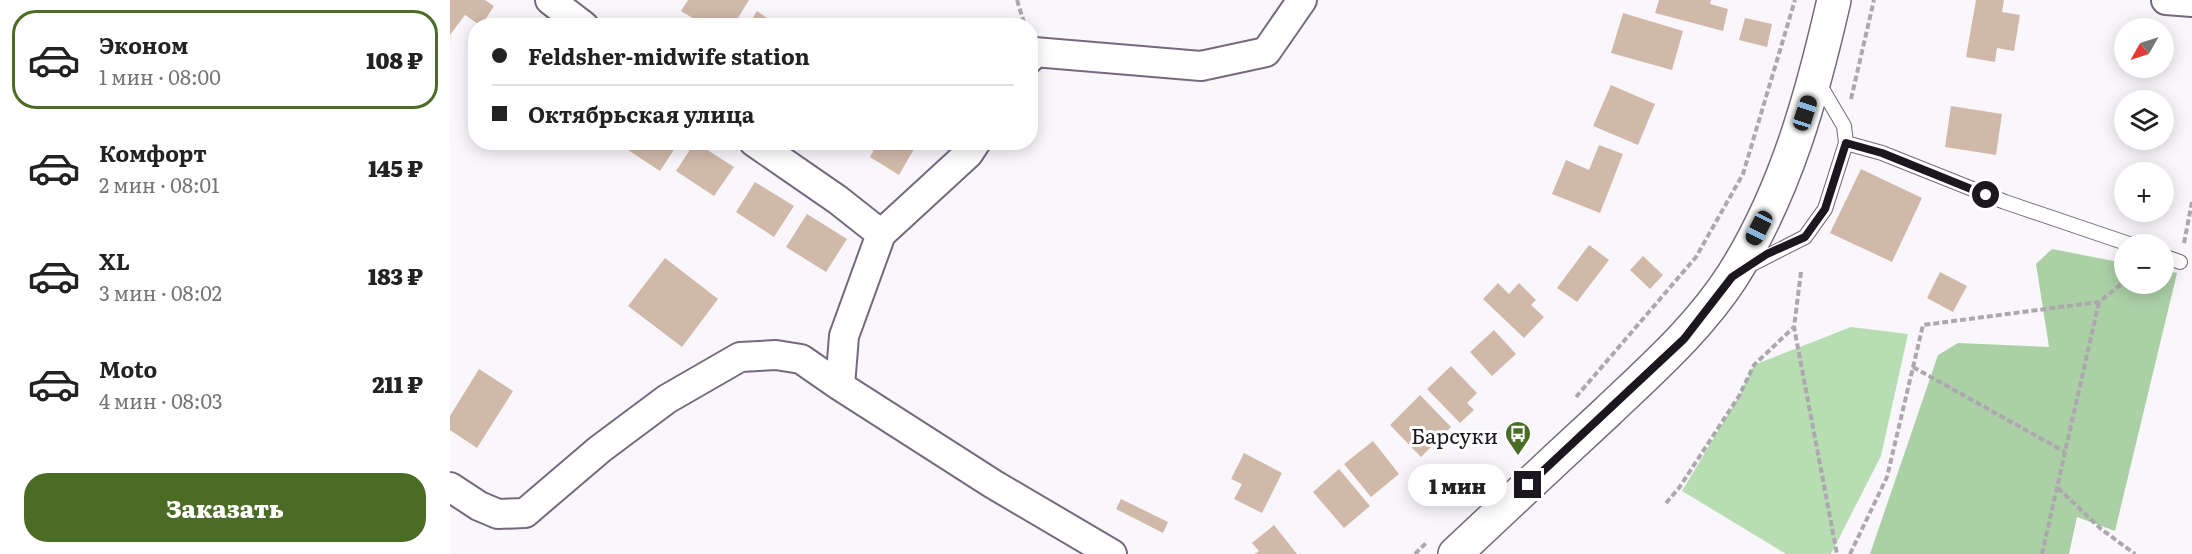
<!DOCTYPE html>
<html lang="ru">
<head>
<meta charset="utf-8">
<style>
  body { margin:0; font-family:Literata,serif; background:#f2f2f2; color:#222; height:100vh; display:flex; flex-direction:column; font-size:22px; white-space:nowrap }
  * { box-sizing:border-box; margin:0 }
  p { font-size:20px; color:#767676 }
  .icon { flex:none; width:33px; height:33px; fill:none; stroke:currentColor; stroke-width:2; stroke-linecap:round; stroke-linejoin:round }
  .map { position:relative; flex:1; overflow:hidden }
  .side { display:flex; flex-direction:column; background:#fff; width:450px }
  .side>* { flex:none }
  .banner { position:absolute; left:18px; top:18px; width:570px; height:132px; border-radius:24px; box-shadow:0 3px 15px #0003; display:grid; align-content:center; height:132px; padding:0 24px; background:#fff }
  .needle { width:39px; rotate:231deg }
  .tools { position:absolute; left:1664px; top:18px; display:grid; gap:12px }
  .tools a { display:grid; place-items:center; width:60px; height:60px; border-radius:50%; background:#fff; box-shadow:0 3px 15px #0003; font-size:30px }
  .end { position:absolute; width:27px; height:27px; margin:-14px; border:8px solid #1c171f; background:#fff; box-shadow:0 0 0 3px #fff }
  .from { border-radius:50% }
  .bubble { position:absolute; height:42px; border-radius:21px; background:#fff; box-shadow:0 3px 15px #0003; font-size:20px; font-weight:800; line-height:42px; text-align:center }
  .car { position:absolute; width:18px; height:36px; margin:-18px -9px; border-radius:8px; box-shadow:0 0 4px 2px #0007; background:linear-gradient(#222 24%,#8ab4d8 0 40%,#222 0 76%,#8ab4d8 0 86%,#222 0) }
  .banner b { display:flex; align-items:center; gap:21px; height:57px; font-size:22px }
  .banner b+b { border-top:2px solid #e0e0e0 }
  .banner i { width:15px; height:15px; background:#222 }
  ul { padding:10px 0 0; list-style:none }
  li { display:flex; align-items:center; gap:18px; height:99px; margin:0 12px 9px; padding:0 12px; border:3px solid transparent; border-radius:24px }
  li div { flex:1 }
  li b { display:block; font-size:22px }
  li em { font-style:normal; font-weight:800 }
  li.selected { border-color:#4a6c24 }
  li>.icon { width:54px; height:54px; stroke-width:1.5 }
  .action { display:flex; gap:12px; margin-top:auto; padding:12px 24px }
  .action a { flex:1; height:69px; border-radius:24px; background:#4a6c24; color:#fff; font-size:24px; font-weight:800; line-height:69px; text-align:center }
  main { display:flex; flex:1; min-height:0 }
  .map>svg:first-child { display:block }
</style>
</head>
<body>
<main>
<section class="side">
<ul>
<li class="selected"><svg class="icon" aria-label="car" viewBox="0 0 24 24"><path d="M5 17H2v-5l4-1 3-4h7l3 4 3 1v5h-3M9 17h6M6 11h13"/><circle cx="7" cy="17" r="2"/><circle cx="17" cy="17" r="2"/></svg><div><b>Эконом</b><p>1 мин · 08:00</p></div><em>108 ₽</em></li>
<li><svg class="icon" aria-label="car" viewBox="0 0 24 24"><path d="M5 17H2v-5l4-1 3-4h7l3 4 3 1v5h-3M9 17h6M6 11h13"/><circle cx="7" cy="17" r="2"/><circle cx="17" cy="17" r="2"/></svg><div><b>Комфорт</b><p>2 мин · 08:01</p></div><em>145 ₽</em></li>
<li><svg class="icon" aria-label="car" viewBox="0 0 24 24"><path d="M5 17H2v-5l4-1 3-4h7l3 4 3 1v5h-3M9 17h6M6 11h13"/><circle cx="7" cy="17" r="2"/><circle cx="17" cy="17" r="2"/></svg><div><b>XL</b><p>3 мин · 08:02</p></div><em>183 ₽</em></li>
<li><svg class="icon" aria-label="car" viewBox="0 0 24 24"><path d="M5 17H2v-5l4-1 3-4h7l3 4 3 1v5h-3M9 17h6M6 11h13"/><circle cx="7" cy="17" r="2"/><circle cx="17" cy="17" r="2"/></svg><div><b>Moto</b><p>4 мин · 08:03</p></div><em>211 ₽</em></li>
</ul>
<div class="action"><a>Заказать</a></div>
</section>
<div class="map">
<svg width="1742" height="554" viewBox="0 0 1742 554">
  <rect width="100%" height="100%" fill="#faf7fc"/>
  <path fill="#b8ddb3" d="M1401,327L1458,334L1431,456L1381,554H1336L1232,491L1289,396L1304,365Z"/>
  <path fill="#abd0a6" d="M1602,249L1674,263V284H1713V270L1727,273L1665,531L1627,517L1619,554H1420L1488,355L1508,343L1599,347L1586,264Z"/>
  <path fill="#d1b9a9" d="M0,0H35L44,6L31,26L15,15L0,35Z
    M238,0H299L283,26H247L249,22L231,11Z
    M1209,0H1261L1260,4L1278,9L1273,31L1205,13Z
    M1526,0H1554L1552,12L1570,15L1564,51L1547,48L1545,62L1516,57Z
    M307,11L329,26H298Z
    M1173,13L1233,31L1222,70L1161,53Z
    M1295,18L1322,24L1317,47L1289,40Z
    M1161,85L1205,104L1188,145L1143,126Z
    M1501,106L1552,114L1546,155L1495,147Z
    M178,142H229L210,171L175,148Z
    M245,142L284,167L264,196L226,171Z
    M421,142H468L449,175L420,157L426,146Z
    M1149,145L1173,154L1150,213L1102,194L1116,160L1139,170Z
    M1411,169L1472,198L1442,262L1380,233Z
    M305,182L344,206L324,237L286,212Z
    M357,214L397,239L376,272L336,247Z
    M1139,245L1159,260L1127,302L1107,288Z
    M1193,256L1213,275L1200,289L1180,270Z
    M215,258L268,299L232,347L178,306Z
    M1490,272L1517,286L1503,312L1477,298Z
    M1048,283L1059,294L1069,283L1086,300L1081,305L1094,317L1074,338L1033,299Z
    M1044,330L1066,354L1042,376L1020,352Z
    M1001,366L1027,393L1017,403L1024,410L1010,423L977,389Z
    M29,369L63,391L27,448L0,430V416Z
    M970,395L1001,427L971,457L940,425Z
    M923,441L949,474L921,497L894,464Z
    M794,453L832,473L812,513L784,499L792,484L781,479Z
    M889,469L920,506L894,528L863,492Z
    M671,499L718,522L713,533L666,509Z
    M824,525L847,554H805L809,551L802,543Z"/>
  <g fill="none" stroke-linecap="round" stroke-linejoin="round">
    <defs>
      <path id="service" d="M1396,143L1432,153L1555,202L1679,244
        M1713,256L1730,262
        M1298,266L1355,237L1375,209L1396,143L1394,126L1368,82"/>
      <path id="minor" d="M100,0L134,26
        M1716,0L1742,2
        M580,58L584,52L751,66L816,52L852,0
        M304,142L388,200L431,234
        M526,142L518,154L431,234L394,336L390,386L543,484L662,554
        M0,487L29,506L48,514L75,513L150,449L217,399L290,357L326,355L351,359L390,386"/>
      <path id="secondary" d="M1005,554C1055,507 1106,459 1157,412C1202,369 1249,328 1283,275C1336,191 1362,96 1384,0"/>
    </defs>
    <use href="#service" stroke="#76697e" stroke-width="16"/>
    <use href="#minor" stroke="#76697e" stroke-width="32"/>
    <use href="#secondary" stroke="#76697e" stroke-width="36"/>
    <path stroke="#aca8ae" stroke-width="4" stroke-dasharray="6 3" stroke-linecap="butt" d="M567,0L575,26
      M1401,99L1424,0
      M1734,243L1742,202
      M1351,272L1344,327L1387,554
      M1463,367L1615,452
      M1126,397L1246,257L1293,174L1345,0
      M1608,488L1651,529L1685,554
      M1216,503L1229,488L1289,396L1304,365L1344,327
      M965,554L977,542
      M1400,554L1437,477L1473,325L1649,302L1674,282
      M1592,554L1649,302"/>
    <use href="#service" stroke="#fff" stroke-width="14"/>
    <use href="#minor" stroke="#fff" stroke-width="28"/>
    <use href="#secondary" stroke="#fff" stroke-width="33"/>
  </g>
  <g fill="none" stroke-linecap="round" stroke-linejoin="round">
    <path stroke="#1c171f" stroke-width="8" d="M1078,485L1234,339L1282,277L1317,254L1355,237L1375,209L1396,143L1432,153L1536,195"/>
  </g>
  <defs>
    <symbol id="bus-pin" viewBox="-11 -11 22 30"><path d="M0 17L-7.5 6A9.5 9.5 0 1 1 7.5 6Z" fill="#4a6c24" stroke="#fff"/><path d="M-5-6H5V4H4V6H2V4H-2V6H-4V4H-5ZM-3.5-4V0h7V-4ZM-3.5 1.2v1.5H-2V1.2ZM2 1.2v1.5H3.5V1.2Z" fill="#fff"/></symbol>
  </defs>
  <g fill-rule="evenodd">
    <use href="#bus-pin" x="1053" y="419" width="30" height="40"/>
  </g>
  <g text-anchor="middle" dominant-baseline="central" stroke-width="6" stroke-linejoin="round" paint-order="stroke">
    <g font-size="21" fill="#1c171f" stroke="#fff" text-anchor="end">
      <text x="1048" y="434">Барсуки</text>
    </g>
  </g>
</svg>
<div class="tools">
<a><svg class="needle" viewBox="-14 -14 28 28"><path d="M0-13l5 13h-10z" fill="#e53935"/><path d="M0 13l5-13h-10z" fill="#767676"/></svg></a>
<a><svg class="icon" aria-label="layers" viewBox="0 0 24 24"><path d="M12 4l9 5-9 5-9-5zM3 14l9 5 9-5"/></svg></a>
<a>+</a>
<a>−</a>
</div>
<i class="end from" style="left:1536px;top:195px"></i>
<i class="end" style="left:1078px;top:485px"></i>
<div class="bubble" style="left:958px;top:464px;width:99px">1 мин</div>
<i class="car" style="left:1355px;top:113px;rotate:18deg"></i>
<i class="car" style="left:1309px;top:228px;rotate:207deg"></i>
<div class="banner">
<b><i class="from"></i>Feldsher-midwife station</b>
<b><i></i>Октябрьская улица</b>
</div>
</div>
</main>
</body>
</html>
